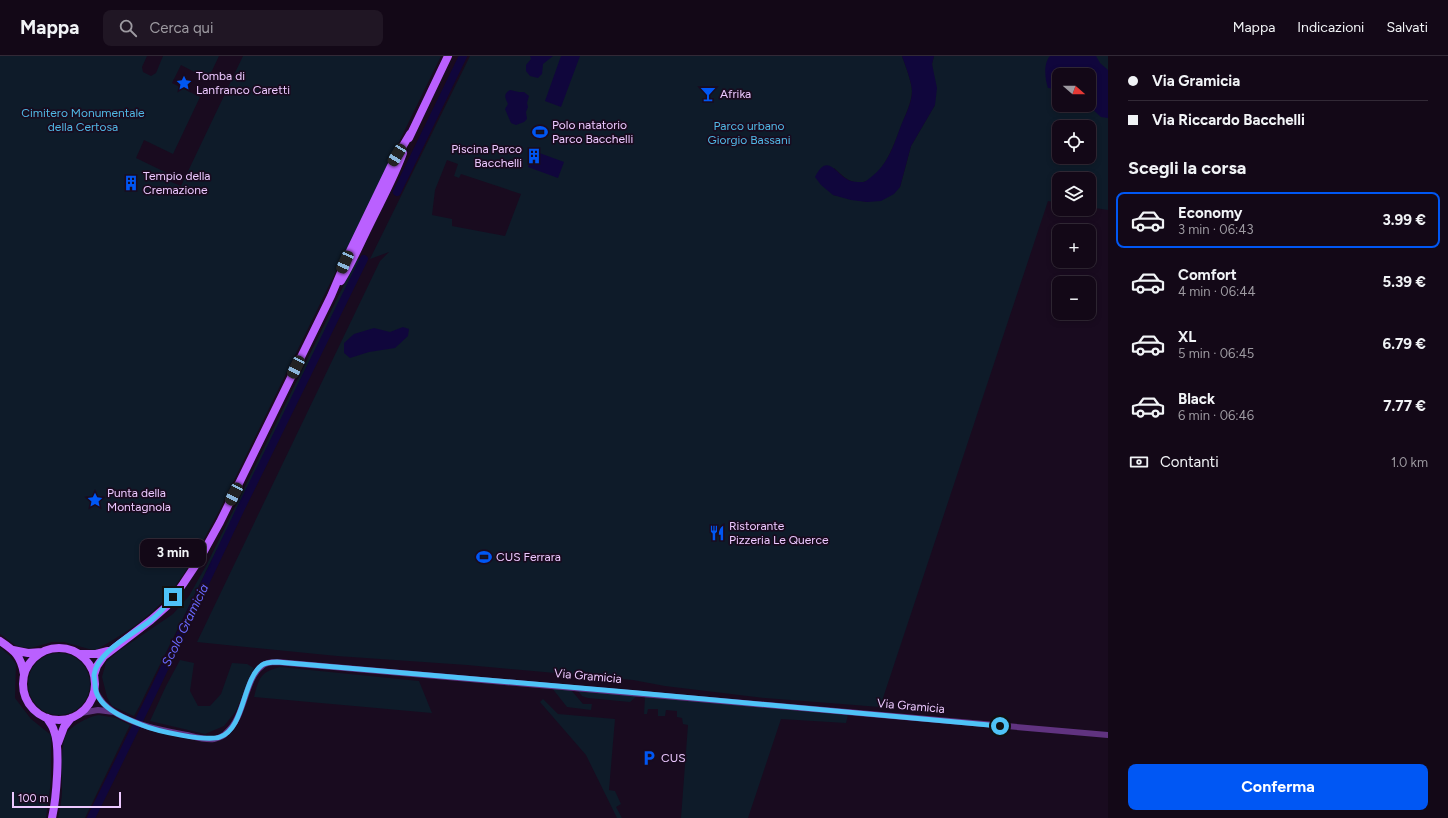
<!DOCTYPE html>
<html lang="it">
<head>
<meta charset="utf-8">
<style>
  body { margin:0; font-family:Figtree,sans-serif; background:#201624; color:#f1f3f6; height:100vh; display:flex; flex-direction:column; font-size:15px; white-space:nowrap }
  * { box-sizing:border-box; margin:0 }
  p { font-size:13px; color:#9d9aa1 }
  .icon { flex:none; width:22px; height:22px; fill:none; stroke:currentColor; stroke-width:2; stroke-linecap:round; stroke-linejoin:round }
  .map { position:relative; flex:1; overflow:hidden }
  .sheet { display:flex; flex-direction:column; background:#130817; width:340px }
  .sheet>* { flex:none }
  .banner { display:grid; align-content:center; height:88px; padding:0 20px; background:#130817 }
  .needle { width:26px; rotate:110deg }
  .tools { position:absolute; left:1052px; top:12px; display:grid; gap:8px }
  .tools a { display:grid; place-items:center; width:44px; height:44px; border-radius:8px; background:#130817; box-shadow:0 2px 6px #0003,0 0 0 1px #322936; font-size:20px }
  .scale { position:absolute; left:12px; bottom:10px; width:109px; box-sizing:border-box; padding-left:4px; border:2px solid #ecc9ff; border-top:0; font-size:11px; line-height:14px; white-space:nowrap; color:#ecc9ff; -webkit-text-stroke:3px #190b1f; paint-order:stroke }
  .end { position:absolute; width:18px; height:18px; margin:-9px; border:5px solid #4fc3f7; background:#111; box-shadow:0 0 0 2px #111 }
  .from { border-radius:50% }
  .bubble { position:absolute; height:28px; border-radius:8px; background:#130817; box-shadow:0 2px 6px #0003,0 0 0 1px #322936; font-size:13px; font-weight:700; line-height:28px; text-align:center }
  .car { position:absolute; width:12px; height:24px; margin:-12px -6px; border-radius:5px; box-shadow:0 0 3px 1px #0007; background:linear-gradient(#222 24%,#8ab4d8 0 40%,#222 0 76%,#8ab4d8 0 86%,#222 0) }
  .banner b { display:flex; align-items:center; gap:14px; height:38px; font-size:15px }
  .banner b+b { border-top:1px solid #322936 }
  .banner i { width:10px; height:10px; background:#f1f3f6 }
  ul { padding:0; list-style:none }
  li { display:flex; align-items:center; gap:12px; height:56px; margin:0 8px 6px; padding:0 12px; border:2px solid transparent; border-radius:8px }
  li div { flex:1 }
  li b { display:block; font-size:15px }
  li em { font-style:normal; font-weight:700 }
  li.selected { border-color:#0057f4 }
  li>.icon { width:36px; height:36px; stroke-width:1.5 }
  h2 { padding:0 20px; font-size:18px; line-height:48px }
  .pay { display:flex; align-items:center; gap:10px; height:44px; padding:0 20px; font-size:15px }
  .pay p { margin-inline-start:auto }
  .action { display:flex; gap:8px; margin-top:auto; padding:8px 20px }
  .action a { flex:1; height:46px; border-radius:8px; background:#0057f4; color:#fff; font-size:16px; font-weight:700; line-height:46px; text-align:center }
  header { display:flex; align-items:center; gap:24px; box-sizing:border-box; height:56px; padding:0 20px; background:#130817; border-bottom:1px solid #322936 }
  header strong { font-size:19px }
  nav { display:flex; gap:22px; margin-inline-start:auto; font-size:14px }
  .search { width:280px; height:36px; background:#201624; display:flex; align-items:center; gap:10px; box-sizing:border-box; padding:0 14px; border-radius:8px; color:#9d9aa1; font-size:15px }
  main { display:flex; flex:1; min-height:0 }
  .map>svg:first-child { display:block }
</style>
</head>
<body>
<header>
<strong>Mappa</strong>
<div class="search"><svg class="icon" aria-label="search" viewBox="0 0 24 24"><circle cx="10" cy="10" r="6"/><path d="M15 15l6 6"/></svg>Cerca qui</div>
<nav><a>Mappa</a><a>Indicazioni</a><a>Salvati</a></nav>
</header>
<main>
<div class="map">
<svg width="1108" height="762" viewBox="0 0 1108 762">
  <rect width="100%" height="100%" fill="#190b1f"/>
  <path fill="#0e1b29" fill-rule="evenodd" d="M0,0H147L142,11L143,16L151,20L156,17L163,0H219L208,23L181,9L172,27L200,41L173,98L144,84L136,102L167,117L164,123L181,130L243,0H441L218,457C203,484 189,514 169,538C150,562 122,579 96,594L89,593L64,586H52L31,592L21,591L15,589L0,578Z
    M470,0H902C905,8 912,27 912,35C912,46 904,62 900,73C893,91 879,132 854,126C846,124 840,117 834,112L833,139L867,146L900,131L911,90L935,49L932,8L934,0H1108V154L1089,151V123H1059V147L1048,145L880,651L765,642L665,630L633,624L467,609L337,600L197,586L380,205L389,196L370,203ZM1059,19H1089V49H1059ZM1059,71H1089V101H1059ZM447,104L458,108L454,120L459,122L461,118L521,138L505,180L452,170V163L432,159L435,134Z
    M361,202L140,649L134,660L112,650L107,641L102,621L106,606L120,594L173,558L189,540L207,508L356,204Z
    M0,591L10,600L16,608L15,642L31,663L51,679V725L46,762H0Z
    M28 628a31 31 0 1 1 62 0a31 31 0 1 1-62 0Z
    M180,604L194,607L190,635L198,650H210L221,638L232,607L247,608L254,612L236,655L224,670L205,678L150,665L166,630Z
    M280,611L419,625L432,657L254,641C259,622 260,616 280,611Z
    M552,632L571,634L583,648H592L591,654L567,651Z
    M578,635L637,640L630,646L588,642L582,640Z
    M645,641L848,659L846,667L781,663L748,762H681L688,669L683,668L682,662L677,661V655L666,654L665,660H658V653H648L647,658H644Z
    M543,643L558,658L615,663L609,734L615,735L621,748L616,751L622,762H617L586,699L540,646Z
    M99,659L116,662L130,669L85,762H58C60,753 62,743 62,735C62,722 60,687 67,677C72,669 90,660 99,659Z"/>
  <path fill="#10063c" d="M530,0H553L543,8L542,18L538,22L530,20L526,15V9L531,3Z
    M561,0H580L561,51L545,45Z
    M902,0H934L932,8L937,32L935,49L911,90L900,131L894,138L881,145L867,146L851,144L833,139L821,129L815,121C826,99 833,113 845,122C850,126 856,126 862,126C866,126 867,124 870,122C889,108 894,88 902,67C906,58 912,46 912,35C912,27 905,8 902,0Z
    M1050,0H1096L1100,7L1108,14V62L1101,61L1090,51L1089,19H1059V33L1048,32C1045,23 1043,8 1050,0Z
    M510,34L519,36H524L529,40L527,47L528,51L526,56L527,63L524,66L516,69L511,67L505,53L508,48C505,42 503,38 510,34Z
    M534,95L564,106L558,122L528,111Z
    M403,271L409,273L408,280L395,292L369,296L350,302L344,297V287L354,278L374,272L390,276Z"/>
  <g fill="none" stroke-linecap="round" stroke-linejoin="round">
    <path stroke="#10063c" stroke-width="8" d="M397,136L463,0
      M91,762L153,636L240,454L364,203"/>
    <path stroke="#603380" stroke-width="6" d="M95,634C99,643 106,651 114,656C137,670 161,674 187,679C195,681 205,684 214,683C219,682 224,680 227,676C245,661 245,622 262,610C266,606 272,606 277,606L1108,679
      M81,657L98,654L114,656"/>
    <path stroke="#ba60ff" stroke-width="8" d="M409,82L448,0
      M341,225C352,207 360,188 369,170C381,145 394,122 403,97
      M0,585C15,595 21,600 24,618
      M23 628a36 36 0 1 1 72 0a36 36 0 1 1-72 0Z
      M13,594L28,597L42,596
      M80,598H96L108,595
      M94,619L97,610L104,600L151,564L167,550L183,528L199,504L220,466L331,240L350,195L391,110L410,78
      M47,662C49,666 53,670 54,675C61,692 56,744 52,762
      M58,687L64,671L71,662"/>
  </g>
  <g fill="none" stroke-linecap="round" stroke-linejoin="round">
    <path stroke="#4fc3f7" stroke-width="5" d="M173,541C166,550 159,558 150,565C133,578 97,596 94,619C94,622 95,625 95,628C95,651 124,662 142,669C156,675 206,686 220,681C245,672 242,624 262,609C266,606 272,606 277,606L638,637L1000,670"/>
  </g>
  <defs>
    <symbol id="sight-bare" viewBox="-9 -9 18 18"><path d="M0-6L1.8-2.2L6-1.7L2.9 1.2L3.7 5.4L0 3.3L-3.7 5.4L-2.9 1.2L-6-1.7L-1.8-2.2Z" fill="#0057f4" stroke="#190b1f" stroke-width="2.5" paint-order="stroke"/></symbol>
    <symbol id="bar-bare" viewBox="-9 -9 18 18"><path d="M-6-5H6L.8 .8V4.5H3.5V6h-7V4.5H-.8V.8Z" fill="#0057f4" stroke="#190b1f" stroke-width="2.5" paint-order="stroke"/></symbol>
    <symbol id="stadium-bare" viewBox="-9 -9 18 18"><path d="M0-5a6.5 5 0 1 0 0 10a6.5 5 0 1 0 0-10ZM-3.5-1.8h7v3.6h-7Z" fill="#0057f4" stroke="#190b1f" stroke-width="2.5" paint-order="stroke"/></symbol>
    <symbol id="building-bare" viewBox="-9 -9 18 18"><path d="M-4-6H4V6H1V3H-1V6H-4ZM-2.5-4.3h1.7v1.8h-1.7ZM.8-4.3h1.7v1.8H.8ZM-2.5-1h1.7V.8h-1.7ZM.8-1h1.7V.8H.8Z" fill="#0057f4" stroke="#190b1f" stroke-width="2.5" paint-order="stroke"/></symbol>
    <symbol id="restaurant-bare" viewBox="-9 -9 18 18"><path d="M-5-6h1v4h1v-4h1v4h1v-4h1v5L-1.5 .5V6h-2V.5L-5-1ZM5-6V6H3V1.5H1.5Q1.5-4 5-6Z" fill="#0057f4" stroke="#190b1f" stroke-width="2.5" paint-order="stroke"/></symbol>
    <symbol id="parking-bare" viewBox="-9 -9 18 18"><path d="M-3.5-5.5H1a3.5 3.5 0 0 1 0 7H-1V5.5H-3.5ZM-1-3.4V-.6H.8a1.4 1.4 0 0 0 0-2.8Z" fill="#0057f4" stroke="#190b1f" stroke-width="2.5" paint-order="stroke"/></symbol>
  </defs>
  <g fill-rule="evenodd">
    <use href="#sight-bare" x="173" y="16" width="22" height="22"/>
    <use href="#bar-bare" x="697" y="27" width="22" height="22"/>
    <use href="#stadium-bare" x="529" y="65" width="22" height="22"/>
    <use href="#building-bare" x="523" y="89" width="22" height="22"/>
    <use href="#building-bare" x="120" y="116" width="22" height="22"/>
    <use href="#sight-bare" x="84" y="433" width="22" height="22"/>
    <use href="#restaurant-bare" x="706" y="466" width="22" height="22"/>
    <use href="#stadium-bare" x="473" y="490" width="22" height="22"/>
    <use href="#parking-bare" x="638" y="691" width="22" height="22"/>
  </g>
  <g text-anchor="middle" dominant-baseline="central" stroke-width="3.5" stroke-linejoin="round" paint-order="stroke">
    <g font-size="12" fill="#ecc9ff" stroke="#190b1f" text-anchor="start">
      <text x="196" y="20">Tomba di<tspan x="196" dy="14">Lanfranco Caretti</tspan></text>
      <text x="720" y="38">Afrika</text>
      <text x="552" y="69">Polo natatorio<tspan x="552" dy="14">Parco Bacchelli</tspan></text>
      <text x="522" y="93" text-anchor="end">Piscina Parco<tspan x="522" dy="14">Bacchelli</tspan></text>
      <text x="143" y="120">Tempio della<tspan x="143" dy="14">Cremazione</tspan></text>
      <text x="107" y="437">Punta della<tspan x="107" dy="14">Montagnola</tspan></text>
      <text x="729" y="470">Ristorante<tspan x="729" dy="14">Pizzeria Le Querce</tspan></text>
      <text x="496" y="501">CUS Ferrara</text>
      <text x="661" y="702">CUS</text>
    </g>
    <g font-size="12" fill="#50b8e4" stroke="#190b1f">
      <text x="83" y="57">Cimitero Monumentale<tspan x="83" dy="14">della Certosa</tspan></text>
      <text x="749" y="70">Parco urbano<tspan x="749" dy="14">Giorgio Bassani</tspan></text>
    </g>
    <g font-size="12" fill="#ecc9ff" stroke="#190b1f">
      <text transform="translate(588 620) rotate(5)">Via Gramicia</text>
      <text transform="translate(911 650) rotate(5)">Via Gramicia</text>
    </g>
    <g font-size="13" font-style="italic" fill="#6968ff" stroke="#190b1f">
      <text transform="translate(185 569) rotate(-64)">Scolo Gramicia</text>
    </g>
  </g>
</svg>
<div class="tools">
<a><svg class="needle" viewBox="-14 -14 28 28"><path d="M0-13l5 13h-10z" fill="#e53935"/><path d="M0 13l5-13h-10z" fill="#9d9aa1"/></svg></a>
<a><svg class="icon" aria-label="locate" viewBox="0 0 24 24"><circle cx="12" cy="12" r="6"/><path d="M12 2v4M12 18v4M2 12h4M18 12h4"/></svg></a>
<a><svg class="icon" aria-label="layers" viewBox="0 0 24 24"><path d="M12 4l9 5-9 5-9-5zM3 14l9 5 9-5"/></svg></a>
<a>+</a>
<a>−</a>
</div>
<div class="scale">100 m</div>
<i class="end from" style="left:1000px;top:670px"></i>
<i class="end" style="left:173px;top:541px"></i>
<div class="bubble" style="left:140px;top:483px;width:66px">3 min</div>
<i class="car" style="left:397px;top:99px;rotate:211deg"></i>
<i class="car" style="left:345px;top:206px;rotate:204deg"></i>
<i class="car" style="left:296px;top:311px;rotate:206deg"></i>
<i class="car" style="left:234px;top:438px;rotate:207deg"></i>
</div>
<section class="sheet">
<div class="banner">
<b><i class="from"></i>Via Gramicia</b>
<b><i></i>Via Riccardo Bacchelli</b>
</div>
<h2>Scegli la corsa</h2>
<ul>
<li class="selected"><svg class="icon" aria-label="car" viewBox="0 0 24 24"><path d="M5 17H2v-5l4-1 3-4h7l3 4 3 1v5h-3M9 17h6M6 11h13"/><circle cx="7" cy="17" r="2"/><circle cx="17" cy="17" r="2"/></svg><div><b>Economy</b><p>3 min · 06:43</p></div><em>3.99 €</em></li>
<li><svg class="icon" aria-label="car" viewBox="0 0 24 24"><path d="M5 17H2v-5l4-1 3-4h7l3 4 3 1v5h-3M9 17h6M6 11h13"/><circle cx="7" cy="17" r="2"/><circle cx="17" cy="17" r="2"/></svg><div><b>Comfort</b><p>4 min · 06:44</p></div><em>5.39 €</em></li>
<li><svg class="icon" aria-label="car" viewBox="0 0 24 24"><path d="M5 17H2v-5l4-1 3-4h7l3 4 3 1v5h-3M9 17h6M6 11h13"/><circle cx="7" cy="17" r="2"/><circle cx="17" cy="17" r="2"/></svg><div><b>XL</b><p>5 min · 06:45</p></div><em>6.79 €</em></li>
<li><svg class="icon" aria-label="car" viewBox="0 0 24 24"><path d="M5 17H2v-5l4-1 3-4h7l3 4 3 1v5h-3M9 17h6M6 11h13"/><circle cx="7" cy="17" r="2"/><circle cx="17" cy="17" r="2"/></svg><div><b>Black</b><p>6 min · 06:46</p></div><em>7.77 €</em></li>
</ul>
<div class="pay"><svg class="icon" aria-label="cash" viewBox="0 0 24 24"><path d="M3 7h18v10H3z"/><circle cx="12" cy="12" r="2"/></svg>Contanti<p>1.0 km</p></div>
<div class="action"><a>Conferma</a></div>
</section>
</main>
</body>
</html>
